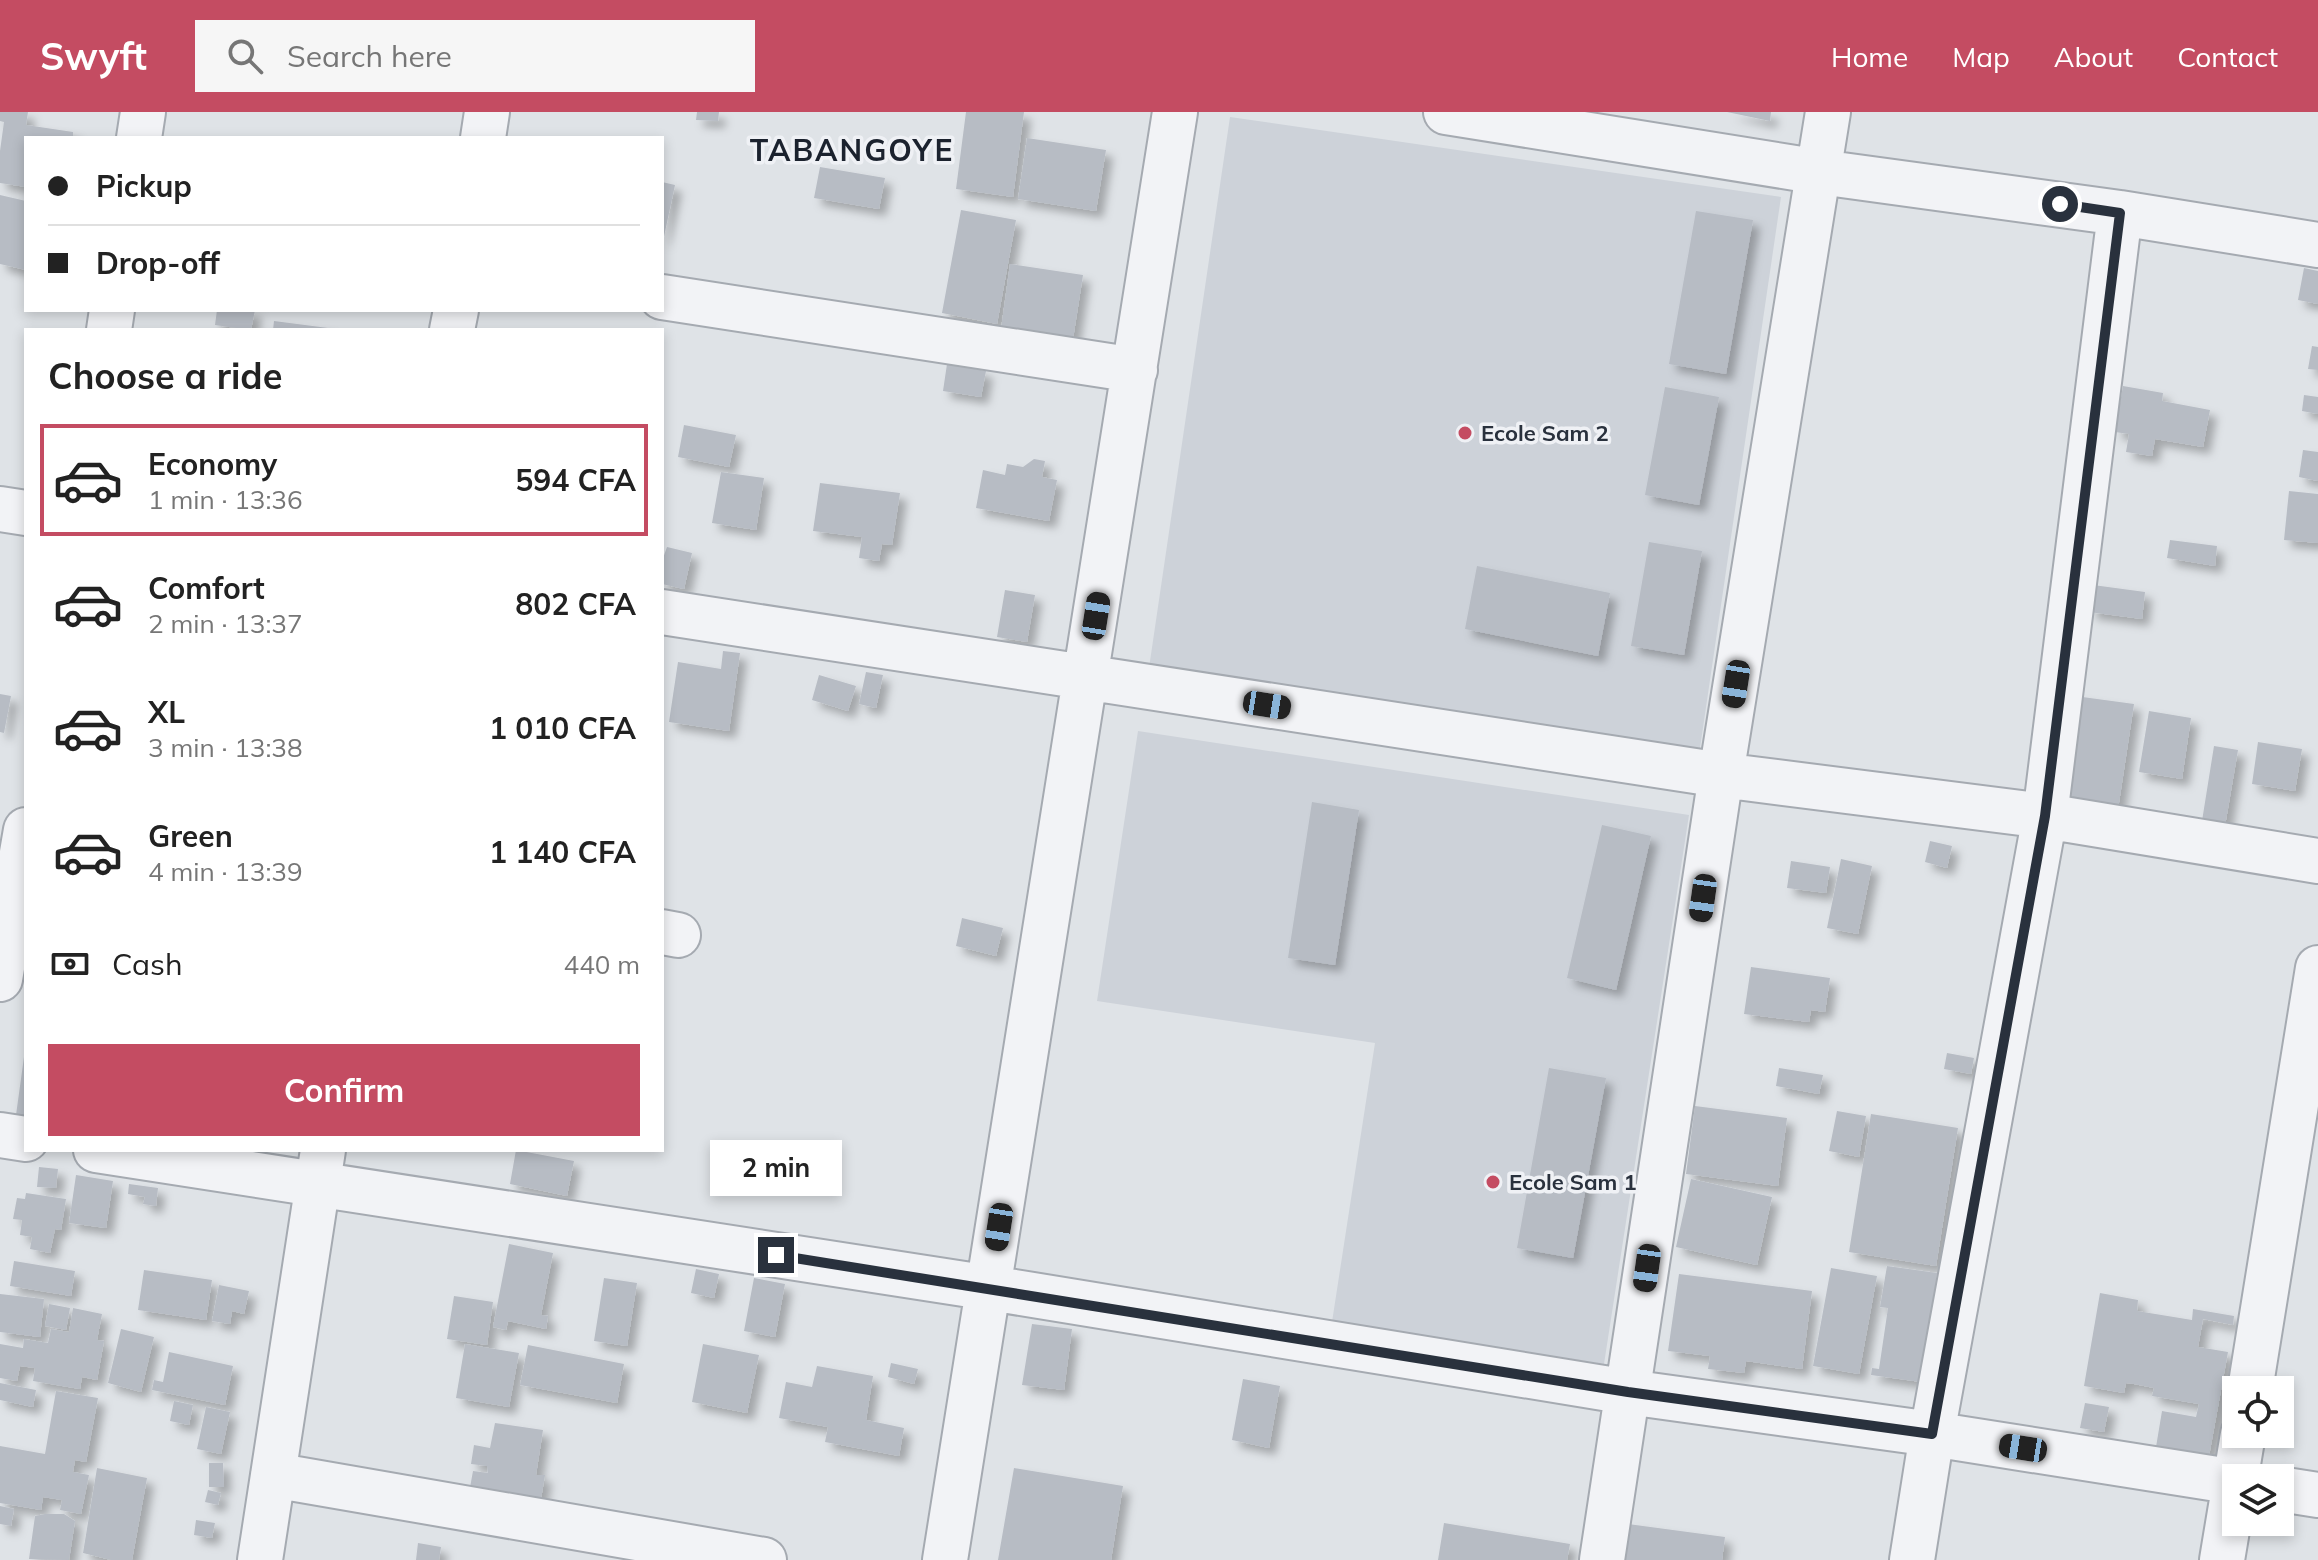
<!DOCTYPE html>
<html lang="en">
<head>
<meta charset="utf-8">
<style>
  body { margin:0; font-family:Mulish,sans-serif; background:#f6f6f6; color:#222; height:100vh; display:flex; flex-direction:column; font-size:30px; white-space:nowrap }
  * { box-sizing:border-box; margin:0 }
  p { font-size:26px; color:#767676 }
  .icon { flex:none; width:44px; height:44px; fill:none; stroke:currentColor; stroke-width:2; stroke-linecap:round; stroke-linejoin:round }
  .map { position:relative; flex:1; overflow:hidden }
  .details { position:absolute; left:24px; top:216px; width:640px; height:824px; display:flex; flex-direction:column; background:#fff; border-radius:0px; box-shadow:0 4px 12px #0003 }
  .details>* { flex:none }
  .top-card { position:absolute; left:24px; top:24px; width:640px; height:176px; border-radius:0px; box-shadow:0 4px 12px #0003; display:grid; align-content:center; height:176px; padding:0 24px; background:#fff }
  .fabs { position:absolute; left:2222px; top:1264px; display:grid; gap:16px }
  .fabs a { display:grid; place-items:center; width:72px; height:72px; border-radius:0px; background:#fff; box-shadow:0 4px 12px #0003; font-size:40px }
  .end { position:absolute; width:36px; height:36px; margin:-18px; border:10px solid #29313d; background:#fff; box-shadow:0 0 0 4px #fff }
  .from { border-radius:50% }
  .bubble { position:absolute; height:56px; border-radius:0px; background:#fff; box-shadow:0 4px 12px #0003; font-size:26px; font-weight:700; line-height:56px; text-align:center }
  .car { position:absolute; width:24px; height:48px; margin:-24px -12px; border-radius:10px; box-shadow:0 0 6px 2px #0007; background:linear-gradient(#222 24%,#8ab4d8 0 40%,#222 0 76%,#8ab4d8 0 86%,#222 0) }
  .top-card b { display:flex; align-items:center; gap:28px; height:76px; font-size:30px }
  .top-card b+b { border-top:2px solid #e0e0e0 }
  .top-card i { width:20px; height:20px; background:#222 }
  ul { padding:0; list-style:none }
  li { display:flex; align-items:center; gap:24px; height:112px; margin:0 16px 12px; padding:0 8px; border:4px solid transparent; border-radius:0px }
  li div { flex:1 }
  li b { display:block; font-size:30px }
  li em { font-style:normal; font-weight:700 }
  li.current { border-color:#c44c62 }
  li>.icon { width:72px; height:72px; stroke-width:1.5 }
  h2 { padding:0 24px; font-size:36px; line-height:96px }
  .pay { display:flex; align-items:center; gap:20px; height:88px; padding:0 24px; font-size:30px }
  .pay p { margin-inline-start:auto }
  .primary-button { display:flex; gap:16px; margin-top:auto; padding:16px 24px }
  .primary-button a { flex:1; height:92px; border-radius:0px; background:#c44c62; color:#fff; font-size:32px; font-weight:700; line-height:92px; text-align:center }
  header { display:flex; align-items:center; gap:48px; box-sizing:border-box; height:112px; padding:0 40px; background:#c44c62; color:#fff }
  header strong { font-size:38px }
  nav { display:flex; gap:44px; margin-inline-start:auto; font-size:28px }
  .search { width:560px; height:72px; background:#f6f6f6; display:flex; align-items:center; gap:20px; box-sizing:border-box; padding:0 28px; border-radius:0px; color:#767676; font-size:30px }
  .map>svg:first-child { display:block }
</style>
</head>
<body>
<header>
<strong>Swyft</strong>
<div class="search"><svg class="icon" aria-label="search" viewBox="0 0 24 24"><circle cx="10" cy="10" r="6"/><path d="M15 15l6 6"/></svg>Search here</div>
<nav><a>Home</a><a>Map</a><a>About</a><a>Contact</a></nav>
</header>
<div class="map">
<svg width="2318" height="1448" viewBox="0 0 2318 1448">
  <defs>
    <filter id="shadow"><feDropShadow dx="7" dy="7" stdDeviation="4" flood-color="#0004"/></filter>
  </defs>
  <rect width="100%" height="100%" fill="#dfe3e7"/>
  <path fill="#cdd2d9" d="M1230,5L1781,85L1700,636L1149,556Z
    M1138,619L1689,703L1604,1252L1332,1210L1375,931L1097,889Z"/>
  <path fill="#b7bcc4" filter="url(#shadow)" d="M0,0H28L26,13L73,20V26H26V75L0,71V39L4,10L0,9Z
    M697,0H719L718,9L696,8Z
    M966,0H1024L1013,85L956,77Z
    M1727,0H1771L1770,9Z
    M1027,26L1106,38L1096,99L1018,87Z
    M820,55L885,66L879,97L814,86Z
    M662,70L675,73L663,129H662Z
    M0,83L26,89V158L0,152Z
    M961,98L1016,108L997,212L942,201Z
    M1696,99L1753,108L1726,262L1669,252Z
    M1010,152L1083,163L1073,227L1001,217Z
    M2304,156L2318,159V192L2298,188Z
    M217,198H255L251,218L215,213Z
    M274,209L328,216V218H273Z
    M2312,234L2318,235V258L2308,257Z
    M947,252L986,259L981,285L943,279Z
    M2123,274L2163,281L2162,289L2210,298L2203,335L2155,327L2152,344L2126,340L2129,322L2115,320Z
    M1665,275L1719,285L1699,393L1645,383Z
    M2304,283L2318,285V302L2302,299Z
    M684,313L736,323L729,355L678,345Z
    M2303,338L2318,340V369L2299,365Z
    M1034,347L1045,349L1042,365L1057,368L1049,409L976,396L983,358L1005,363L1007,352L1023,355Z
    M721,360L764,366L756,418L712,411Z
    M820,371L900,381L892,433L882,432L879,449L859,446L862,425L813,419Z
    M2289,379L2318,382V431L2284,428Z
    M2170,428L2217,434L2215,454L2167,446Z
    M1649,430L1702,439L1684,543L1631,534Z
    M667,435L692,441L684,477L662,472V449Z
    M1477,454L1610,481L1598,544L1465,517Z
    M2093,473L2145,480L2142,507L2089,500Z
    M1005,478L1035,483L1027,530L997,525Z
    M723,539L740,541L729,619L669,610L678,550L721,557Z
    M866,560L883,563L876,596L859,592Z
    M819,563L856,574L848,599L812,588Z
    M0,582L11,584L4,621L0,620Z
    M2075,584L2134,592L2117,704L2058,695Z
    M2149,599L2191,606L2182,667L2139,660Z
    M2258,630L2302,637L2295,679L2252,672Z
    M2214,634L2238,638L2225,714L2202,709Z
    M1312,690L1359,698L1335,853L1288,846Z
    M1602,713L1651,724L1616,878L1567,866Z
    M1930,729L1952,734L1947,756L1925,750Z
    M1841,747L1872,754L1858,822L1827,816Z
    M1791,749L1830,755L1826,781L1787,776Z
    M962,806L1003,816L996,844L956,834Z
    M1751,855L1830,866L1825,900L1811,898L1809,910L1744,902Z
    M1947,941L1974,946L1971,962L1944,957Z
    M24,945H26V1004L16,1003Z
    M1549,956L1606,966L1573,1146L1517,1136Z
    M1779,956L1823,963L1819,982L1776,974Z
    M1695,994L1787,1006L1778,1074L1686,1062Z
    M1837,999L1866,1004L1859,1045L1829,1039Z
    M1871,1002L1958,1016L1936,1154L1849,1140Z
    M516,1038L574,1049L567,1084L510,1072Z
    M39,1055L58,1057L56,1076L37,1075Z
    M76,1063L113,1069L106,1116L69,1111Z
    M1691,1067L1772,1085L1757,1153L1676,1135Z
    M129,1072L158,1076L156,1094L143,1092L145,1085L128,1082Z
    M26,1081L66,1087L61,1118L55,1117L50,1141L30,1137L32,1125L20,1123L22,1108L13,1107L17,1086L25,1087Z
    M509,1132L553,1141L541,1203L548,1204L546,1217L508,1209L506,1218L493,1215Z
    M14,1149L75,1159L71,1184L10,1174Z
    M1887,1154L1937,1161L1921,1270L1871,1263L1872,1256L1879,1257L1888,1196L1880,1195Z
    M1831,1156L1877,1164L1859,1262L1813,1254Z
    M696,1157L719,1162L714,1186L691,1181Z
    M144,1158L212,1168L206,1208L138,1198Z
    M1679,1162L1812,1179L1802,1257L1746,1249L1744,1261L1708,1257L1710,1244L1668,1239Z
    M604,1166L637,1171L627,1234L594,1229Z
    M754,1166L785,1172L775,1225L744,1219Z
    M219,1173L249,1179L244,1202L232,1199L230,1212L212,1209Z
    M2100,1181L2138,1188L2137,1199L2192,1208L2193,1197L2234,1204L2233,1213L2203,1207L2198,1235L2228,1240L2209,1344L2156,1335L2162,1299L2196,1305L2199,1292L2152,1284L2154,1276L2134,1272L2126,1271L2124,1281L2084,1274Z
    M0,1182L44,1187L40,1225L0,1220Z
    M454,1184L493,1190L487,1233L447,1227Z
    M49,1192L70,1196L66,1218L45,1214Z
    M73,1196L102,1202L97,1228L104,1229L97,1268L82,1265L80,1277L33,1269L35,1256L20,1254L17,1269L0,1266V1232L23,1236L24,1227L48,1231L51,1217L69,1220Z
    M1032,1212L1072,1217L1064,1278L1022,1273Z
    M121,1217L154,1225L141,1280L108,1271Z
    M465,1232L519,1241L509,1295L456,1286Z
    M703,1232L759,1243L747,1301L692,1290Z
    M528,1233L624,1252L617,1291L520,1273Z
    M169,1240L233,1254L225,1293L152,1278L154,1268L163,1270Z
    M891,1251L918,1257L914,1272L888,1265Z
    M817,1254L873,1264L866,1308L904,1316L899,1344L825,1330L828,1315L779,1306L786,1270L812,1275Z
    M1243,1267L1280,1274L1269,1336L1232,1328Z
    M0,1271L36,1278L33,1295L0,1288Z
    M56,1279L98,1286L86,1350L75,1348L73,1360L89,1363L81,1402L60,1398L62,1388L43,1385L41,1398L0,1391V1334L45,1342Z
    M174,1289L193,1293L189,1313L170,1309Z
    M2085,1291L2109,1295L2104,1320L2080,1316Z
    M206,1295L230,1300L221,1342L197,1337Z
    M495,1311L543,1318L536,1363H545L540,1393L469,1381L473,1359L488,1361L487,1354L471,1352L474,1333L490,1336Z
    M209,1351H223L224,1375H209Z
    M97,1356L147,1366L132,1448H111L83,1441Z
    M1014,1356L1123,1374L1111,1448H998Z
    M208,1378L221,1381L218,1393L205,1390Z
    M0,1394L14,1397L11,1414L0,1412Z
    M45,1402H64L75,1409L69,1448L29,1447L35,1404Z
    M196,1408L215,1411L212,1426L194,1423Z
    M1444,1411L1570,1432L1567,1448H1438Z
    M1628,1412L1725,1425L1722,1448H1623Z
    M418,1431L441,1435L439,1448H416Z"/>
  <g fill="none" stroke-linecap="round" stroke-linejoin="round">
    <defs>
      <path id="minor" d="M1446,0L1820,60L2120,101L2318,133
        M139,26L143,0
        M483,26L487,0
        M662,185L1135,258
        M109,218L112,198
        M452,218L456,198
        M0,397L26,401
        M662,500L1721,663L2045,704L2318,749
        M662,820L678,823
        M0,867L26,718
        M0,1023L26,1027
        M96,1038L990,1176L1628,1280L1932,1322L2236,1370
        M2250,1278L2318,856
        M273,1363L764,1448
        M2280,1377L2318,1383
        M260,1448L323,1038
        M945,1448L1175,0
        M1602,1448L1721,663L1828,0
        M1912,1448L1932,1322L2045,704L2120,101
        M2222,1448L2243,1322"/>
    </defs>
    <use href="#minor" stroke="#a5aab1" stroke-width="48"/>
    <use href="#minor" stroke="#f2f3f6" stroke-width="44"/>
  </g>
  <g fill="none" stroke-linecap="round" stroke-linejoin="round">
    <path stroke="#29313d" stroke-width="10" d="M776,1143L1628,1280L1932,1322L2045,704L2120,101L2060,92"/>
  </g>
  <g fill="#c44c62" stroke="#eff1f5" stroke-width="3">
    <circle cx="1465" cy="321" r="8"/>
    <circle cx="1493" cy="1070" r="8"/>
  </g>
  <g text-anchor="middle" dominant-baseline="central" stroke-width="7" stroke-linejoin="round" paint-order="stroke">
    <g font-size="22" font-weight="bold" fill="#29313d" stroke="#eff1f5" text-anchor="start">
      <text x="1481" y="321">Ecole Sam 2</text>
      <text x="1509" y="1070">Ecole Sam 1</text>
    </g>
    <g font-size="30" font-weight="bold" letter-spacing="2" fill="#1b222e" stroke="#eff1f5">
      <text x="852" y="38">TABANGOYE</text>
    </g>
  </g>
</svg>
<div class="fabs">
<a><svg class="icon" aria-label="locate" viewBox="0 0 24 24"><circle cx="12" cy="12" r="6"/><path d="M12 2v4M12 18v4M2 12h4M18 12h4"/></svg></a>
<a><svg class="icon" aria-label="layers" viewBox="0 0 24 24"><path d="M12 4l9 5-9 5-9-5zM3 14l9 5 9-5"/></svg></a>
</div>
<i class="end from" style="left:2060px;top:92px"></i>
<i class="end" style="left:776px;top:1143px"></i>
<div class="bubble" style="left:710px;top:1028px;width:132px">2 min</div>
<i class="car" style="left:1096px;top:504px;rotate:9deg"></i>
<i class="car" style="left:1736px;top:572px;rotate:189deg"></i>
<i class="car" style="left:1267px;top:593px;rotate:99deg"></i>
<i class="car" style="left:1703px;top:786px;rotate:188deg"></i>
<i class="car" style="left:999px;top:1115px;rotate:189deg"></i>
<i class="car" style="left:1647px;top:1156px;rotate:188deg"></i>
<i class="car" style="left:2023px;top:1336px;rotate:279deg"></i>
<div class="top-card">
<b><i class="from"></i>Pickup</b>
<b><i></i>Drop-off</b>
</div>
<section class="details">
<h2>Choose a ride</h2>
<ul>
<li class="current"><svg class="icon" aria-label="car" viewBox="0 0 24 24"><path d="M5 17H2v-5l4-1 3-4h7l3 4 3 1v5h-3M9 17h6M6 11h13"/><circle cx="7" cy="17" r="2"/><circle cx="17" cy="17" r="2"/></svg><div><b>Economy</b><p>1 min · 13:36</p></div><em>594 CFA</em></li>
<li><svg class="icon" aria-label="car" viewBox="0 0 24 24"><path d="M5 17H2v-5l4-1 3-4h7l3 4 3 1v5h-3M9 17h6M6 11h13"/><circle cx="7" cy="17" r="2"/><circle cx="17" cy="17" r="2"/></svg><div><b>Comfort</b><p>2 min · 13:37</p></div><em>802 CFA</em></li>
<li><svg class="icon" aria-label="car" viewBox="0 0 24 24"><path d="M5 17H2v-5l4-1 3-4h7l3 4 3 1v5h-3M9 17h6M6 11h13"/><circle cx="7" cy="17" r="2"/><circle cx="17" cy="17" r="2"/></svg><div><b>XL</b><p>3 min · 13:38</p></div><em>1 010 CFA</em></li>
<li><svg class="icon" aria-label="car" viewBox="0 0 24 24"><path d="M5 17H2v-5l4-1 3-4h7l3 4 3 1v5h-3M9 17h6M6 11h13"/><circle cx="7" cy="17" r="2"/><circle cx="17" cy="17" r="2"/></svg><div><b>Green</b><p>4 min · 13:39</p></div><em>1 140 CFA</em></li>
</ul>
<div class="pay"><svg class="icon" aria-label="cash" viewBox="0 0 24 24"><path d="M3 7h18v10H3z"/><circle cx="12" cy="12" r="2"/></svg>Cash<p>440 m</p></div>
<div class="primary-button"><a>Confirm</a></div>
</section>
</div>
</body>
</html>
